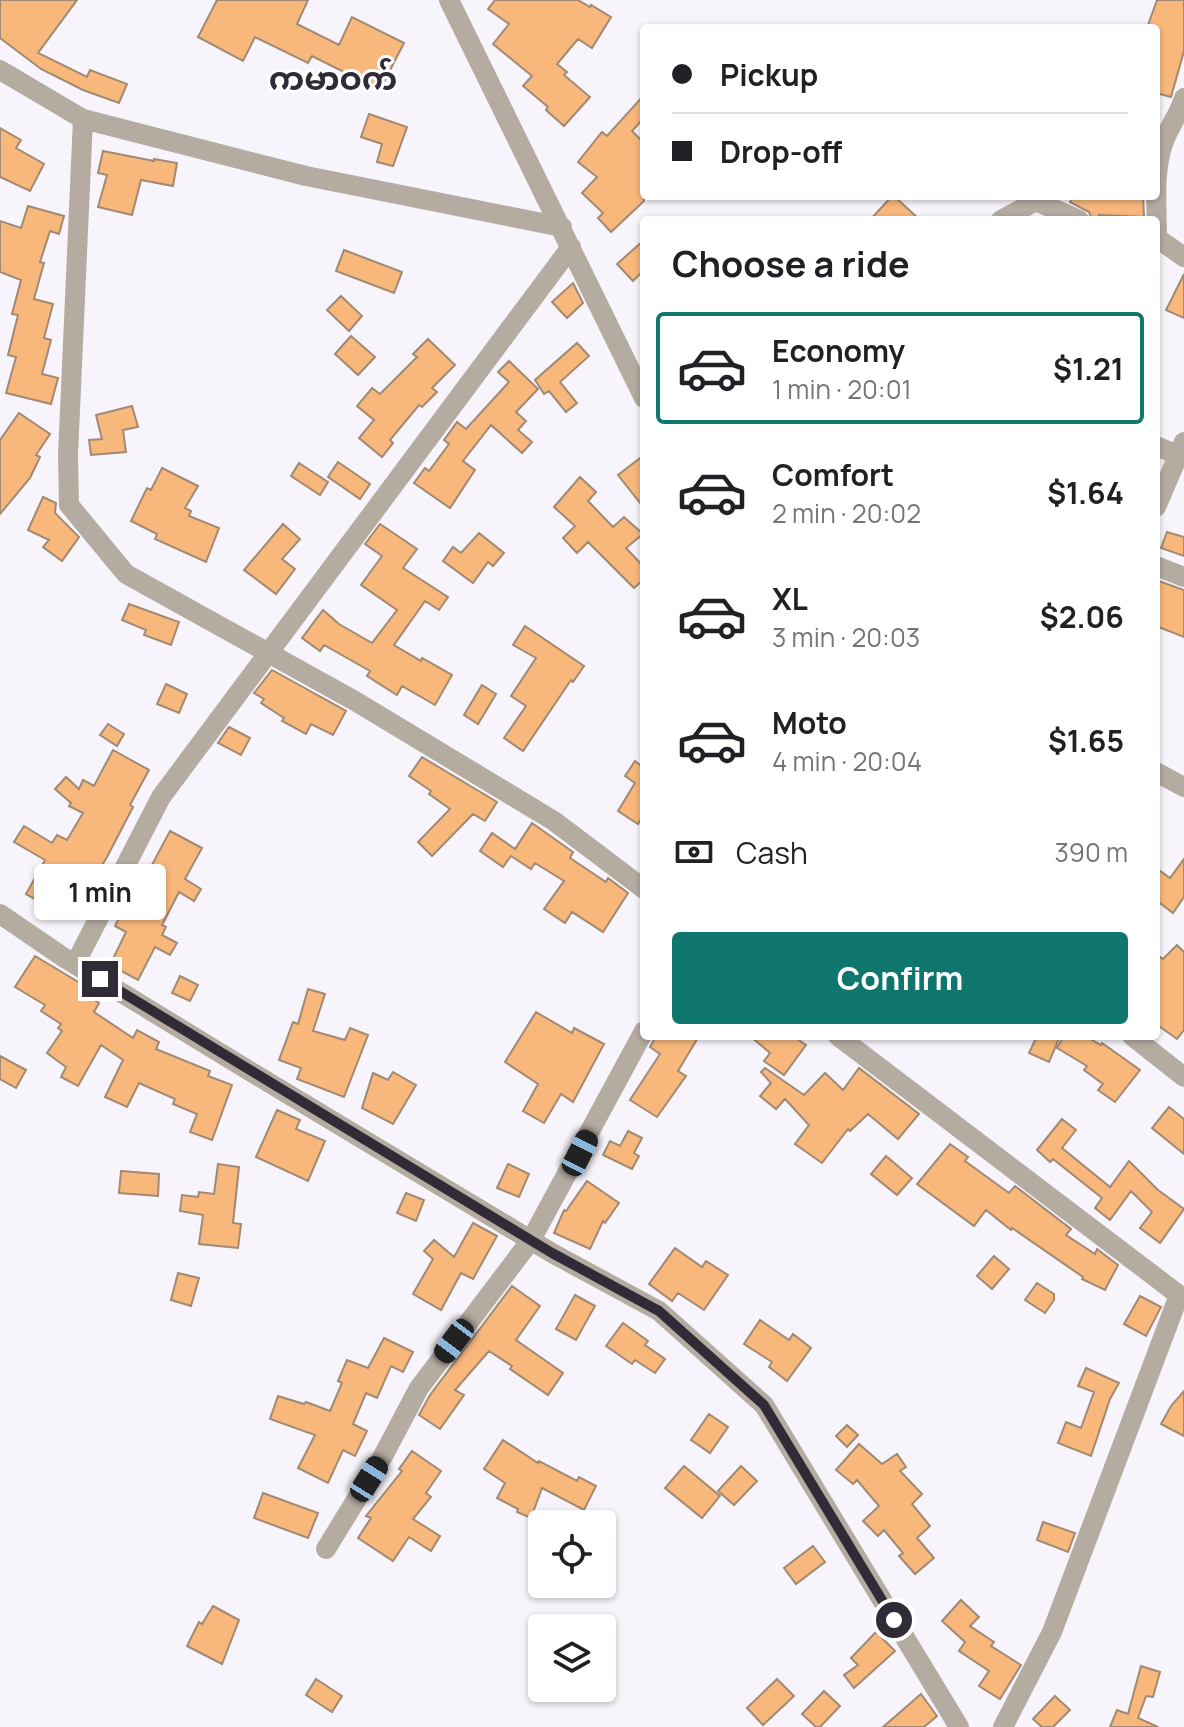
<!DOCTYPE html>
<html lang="en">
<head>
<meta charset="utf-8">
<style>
  body { margin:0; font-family:Manrope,"Noto Sans Myanmar",sans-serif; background:#f6f6f6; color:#202124; height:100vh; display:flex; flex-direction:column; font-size:30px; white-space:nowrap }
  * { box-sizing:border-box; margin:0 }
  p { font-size:26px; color:#757577 }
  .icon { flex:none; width:44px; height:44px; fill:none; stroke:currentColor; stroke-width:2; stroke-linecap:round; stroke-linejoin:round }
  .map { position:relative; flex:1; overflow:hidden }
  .side { position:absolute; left:640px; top:216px; width:520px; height:824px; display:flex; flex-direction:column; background:#fff; border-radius:8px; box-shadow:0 2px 6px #0004 }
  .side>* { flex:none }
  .top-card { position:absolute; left:640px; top:24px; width:520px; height:176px; border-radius:8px; box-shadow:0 2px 6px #0004; display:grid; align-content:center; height:176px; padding:0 32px; background:#fff }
  .buttons { position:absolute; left:528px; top:1510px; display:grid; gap:16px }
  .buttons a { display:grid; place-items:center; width:88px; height:88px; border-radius:8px; background:#fff; box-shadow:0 2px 6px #0004; font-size:40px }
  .end { position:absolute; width:36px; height:36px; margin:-18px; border:10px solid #302b37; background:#fff; box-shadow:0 0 0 4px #fff }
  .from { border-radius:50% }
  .bubble { position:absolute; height:56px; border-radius:8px; background:#fff; box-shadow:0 2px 6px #0004; font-size:26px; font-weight:700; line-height:56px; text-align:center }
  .car { position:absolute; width:24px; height:48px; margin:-24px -12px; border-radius:10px; box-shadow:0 0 6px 2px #0007; background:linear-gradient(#222 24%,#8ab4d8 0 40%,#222 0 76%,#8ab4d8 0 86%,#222 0) }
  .top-card b { display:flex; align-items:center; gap:28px; height:76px; font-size:30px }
  .top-card b+b { border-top:2px solid #e0e0e0 }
  .top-card i { width:20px; height:20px; background:#202124 }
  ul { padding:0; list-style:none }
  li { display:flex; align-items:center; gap:24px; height:112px; margin:0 16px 12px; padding:0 16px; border:4px solid transparent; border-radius:8px }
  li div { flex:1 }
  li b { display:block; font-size:30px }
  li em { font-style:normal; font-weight:700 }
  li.on { border-color:#0f766e }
  li>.icon { width:72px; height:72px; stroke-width:1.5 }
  h2 { padding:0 32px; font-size:36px; line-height:96px }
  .pay { display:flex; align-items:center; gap:20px; height:88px; padding:0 32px; font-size:30px }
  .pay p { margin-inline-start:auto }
  .primary-button { display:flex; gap:16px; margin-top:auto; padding:16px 32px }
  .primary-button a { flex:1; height:92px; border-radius:8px; background:#0f766e; color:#fff; font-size:32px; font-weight:700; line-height:92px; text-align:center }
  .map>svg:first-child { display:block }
</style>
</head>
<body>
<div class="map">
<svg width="1184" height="1727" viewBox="0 0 1184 1727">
  <rect width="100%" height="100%" fill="#f7f5fb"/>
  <path fill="#f8b87c" stroke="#a18974" stroke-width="2" d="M0,0H77L38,53L87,77L90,70L127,84L119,103L83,90L41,69L0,38Z
    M217,0H308L297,24L339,45L352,17L404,43L380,90L312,56L308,63L255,37L243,61L198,37Z
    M495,0H578L590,7L591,5L611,17L592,48L578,39L557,64L567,72L564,75L590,97L564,126L546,110L548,107L523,86L532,76L493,44L509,24L488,9Z
    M1157,0H1184V51L1171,97L1156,93V28H1147Z
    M644,95V118L632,131L644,143V201L611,232L598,218L603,213L582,193L597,177L578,162L602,132L607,136Z
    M369,114L407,127L393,166L377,162L382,144L361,137Z
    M0,128L21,140L16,148L44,164L30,191L0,177Z
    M103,151L154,161V159L177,163L173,186L141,180L132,215L98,207L107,175L98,173Z
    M892,196H894L920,220H870Z
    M1073,196H1143L1144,217L1099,215L1096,220H1092L1089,212L1070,202Z
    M28,206L64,216L59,234L50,231L40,262L44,263L34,299L53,304L44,338L51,340L42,374L58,378L51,404L6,393L16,357L8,355L18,315L12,314L21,280L0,272V221L21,228Z
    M644,240V270L633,281L617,264Z
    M344,250L402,272L394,293L336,271Z
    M1184,274V318L1166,310Z
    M573,283L583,303L567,318L552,302Z
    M341,296L362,316L349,331L327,310Z
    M351,336L375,357L358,375L335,354Z
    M428,339L455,365L432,388L437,392L422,407L419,405L390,440L393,443L382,457L359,438L374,420L357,406L372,388L380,394L417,357L413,354Z
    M577,343L589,356L560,382L577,403L566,412L549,391L544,394L535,380Z
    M509,361L538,389L516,412L526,421L518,430L532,442L522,453L491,425L463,461L475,470L450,508L414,483L425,468L429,471L449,444L444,440L457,422L466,429L509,382L498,372Z
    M132,406L138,427L123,430L126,452L91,455L89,440L102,439L96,415Z
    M19,413L50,434L36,455L40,457L30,478L0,514V440Z
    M644,455V508L618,475Z
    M338,462L370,484L360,499L328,477Z
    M299,463L328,482L320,495L291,476Z
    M162,468L198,486L185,508L191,511L189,516L219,528L206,562L155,539L157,534L131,521L147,488L151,490Z
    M580,477L596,492L588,501L613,527L624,517L643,534L626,548L644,567V579L634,588L588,542L577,553L563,538L575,526L554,507Z
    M43,497L56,503L55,513L79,537L62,561L43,547L49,540L28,530Z
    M283,524L300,539L282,559L295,569L276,594L244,570Z
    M380,524L417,549L403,568L448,597L439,610L425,601L394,645L421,661L422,658L452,675L435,705L402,686L397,695L367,676L370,671L324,645L320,651L302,638L323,610L339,624L372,643L397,610L361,585L382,556L365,544Z
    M1167,532L1184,537V556L1161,548Z
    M479,533L504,553L493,566L488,562L473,583L443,561L453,547L461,553Z
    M1156,580L1184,590V637L1156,626Z
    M129,604L179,622L171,645L144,635L146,630L122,620Z
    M525,626L584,666L573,682L571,680L523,751L504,738L526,706L511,696L536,658L513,645Z
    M272,670L346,711L333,735L311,724L306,734L282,721L284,718L261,703L264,699L254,693Z
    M166,684L187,694L179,713L157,704Z
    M482,685L496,694L478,724L464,715Z
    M108,724L124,734L117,746L100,735Z
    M229,727L250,738L241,755L218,743Z
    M113,750L149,770L130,805L133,807L107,857L92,882L82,877L61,914L26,894L45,860L14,842L24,826L52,843L57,835L67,840L83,813L69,806L71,803L55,789L66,777L79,789L83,780L94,786Z
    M422,757L497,802L485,821L473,814L432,856L418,842L450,809L429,794L431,791L409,776Z
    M635,761L644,768V814L638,824L618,811L635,783L625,776Z
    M532,823L573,852L570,858L606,882L608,878L628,893L603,932L572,912L565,923L544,909L564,881L535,863L531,869L511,856L503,867L480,851L492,833L515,849Z
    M170,831L202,848L185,879L201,889L194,901L179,892L162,925L166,927L162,935L177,943L170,955L155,947L138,980L110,965L126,932L115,926L129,898L126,896L137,874L145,878Z
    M1184,859V897L1173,913L1156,900V868L1170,878Z
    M1177,945L1184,952V1030L1177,1039L1156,1024V954L1163,959Z
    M35,956L85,986L80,992L99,1003L94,1012L133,1038L137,1030L159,1042L156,1049L210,1071L208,1076L232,1085L212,1140L190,1132L197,1114L173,1104L175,1099L139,1083L127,1107L105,1097L123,1060L101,1045L78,1086L61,1077L66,1067L47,1053L62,1031L58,1028L61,1024L41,1011L45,1005L15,987Z
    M180,976L198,985L190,1001L172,993Z
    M308,989L325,994L313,1031L345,1040L350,1028L368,1035L344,1097L297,1079L301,1068L279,1060L293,1022L298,1024Z
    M536,1012L572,1033L574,1028L604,1044L573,1102L561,1094L544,1123L523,1111L538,1084L505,1062Z
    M656,1036H699L678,1071L686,1076L657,1117L630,1100L660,1054L650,1047Z
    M750,1036H793L806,1045L784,1075L764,1061L770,1053Z
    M1037,1036H1060L1049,1062L1029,1053Z
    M1064,1036H1085L1101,1045L1102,1043L1140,1070L1115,1102L1098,1090L1103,1084L1084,1070L1087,1066L1057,1048Z
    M0,1056L26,1070L16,1088L0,1079Z
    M765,1068L804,1095L825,1073L843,1090L859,1068L919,1114L898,1139L868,1114L850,1131L848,1129L822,1163L795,1144L809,1125L785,1099L776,1109L760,1096L771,1083L761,1072Z
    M393,1072L416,1085L393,1124L362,1108L373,1073L388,1080Z
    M1169,1107L1184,1119V1154L1152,1128Z
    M277,1110L300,1120L296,1129L325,1141L308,1181L256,1157Z
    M1062,1119L1076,1130L1062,1148L1110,1187L1129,1161L1158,1190L1184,1209L1160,1243L1140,1228L1152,1212L1131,1191L1110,1220L1095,1208L1102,1198L1053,1159L1050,1162L1037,1150Z
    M628,1131L642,1138L634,1153L639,1156L632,1169L603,1155L610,1141L620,1146Z
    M950,1144L968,1157L965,1161L1009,1193L1015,1186L1071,1229L1066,1235L1095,1254L1097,1249L1118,1265L1105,1290L1082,1279L1083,1277L1012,1228L1011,1230L986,1210L974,1226L917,1184Z
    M886,1156L912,1178L897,1195L871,1174Z
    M218,1164L239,1167L233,1223L241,1224L238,1248L199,1244L203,1215L180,1211L182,1195L198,1197L199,1192L214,1194Z
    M508,1164L529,1174L519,1197L497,1188Z
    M121,1171L159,1174L158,1196L119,1193Z
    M587,1181L619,1203L605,1223L603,1221L590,1249L554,1233L564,1210L566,1211Z
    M406,1193L424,1200L416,1221L397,1213Z
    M473,1223L497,1236L473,1279L461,1273L441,1310L413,1294L433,1259L424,1251L434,1240L454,1257Z
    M675,1248L702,1267L706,1261L728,1275L704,1310L678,1293L672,1301L649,1284Z
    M994,1256L1009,1269L992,1289L977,1276Z
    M178,1273L199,1278L191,1306L171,1300Z
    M1037,1283L1054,1294V1300L1045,1313L1025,1300Z
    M512,1286L540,1306L516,1340L563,1373L548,1395L510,1369L512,1366L489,1351L455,1390L464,1395L440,1429L419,1415L430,1395Z
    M575,1295L595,1306L576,1340L556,1329Z
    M1140,1296L1161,1307L1146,1336L1124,1324Z
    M760,1320L789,1340L793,1334L811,1348L787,1381L769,1367L772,1362L744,1344Z
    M623,1323L648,1341L645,1345L665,1359L655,1373L635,1360L632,1364L606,1346Z
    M384,1338L413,1352L403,1372L391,1366L377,1398L366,1393L353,1424L367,1431L355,1456L343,1450L328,1483L298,1468L315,1435L270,1419L278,1396L304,1404L306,1402L330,1411L342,1383L338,1381L347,1360L368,1368Z
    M1086,1368L1119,1383L1110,1399L1091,1456L1058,1443L1066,1422L1081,1428L1094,1392L1078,1386Z
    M1184,1391V1436L1161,1424L1171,1406Z
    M709,1414L728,1427L710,1453L691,1440Z
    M847,1425L858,1435L847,1447L836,1436Z
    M503,1440L538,1463L539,1461L577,1481L579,1477L596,1486L584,1510L542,1488L531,1518L517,1512L518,1509L497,1498L505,1483L484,1469Z
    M859,1444L882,1464L897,1454L906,1467L900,1471L922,1494L912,1504L930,1526L917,1538L934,1558L915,1574L899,1556L903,1553L884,1530L878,1536L863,1521L879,1506L857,1480L853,1484L836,1470Z
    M412,1451L441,1471L426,1493L431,1497L413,1519L440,1536L431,1551L409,1537L393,1561L358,1538L371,1518L366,1516L402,1471L399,1469Z
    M684,1466L720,1496L702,1518L665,1488Z
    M741,1466L757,1481L734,1505L718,1491Z
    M263,1493L318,1513L308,1538L254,1518Z
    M1043,1522L1075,1533L1068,1552L1037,1540Z
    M813,1546L825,1562L796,1584L784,1568Z
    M961,1600L979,1617L970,1626L994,1642L991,1646L1021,1665L1000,1699L979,1686L989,1671L959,1651L965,1642L942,1621Z
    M213,1606L239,1620L222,1664L187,1646L199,1622L202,1624Z
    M876,1632L895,1651L854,1688L844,1675L858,1665L851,1658Z
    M1141,1666L1160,1672L1153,1697L1146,1696L1138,1718L1158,1727H1110L1117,1710L1128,1714Z
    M316,1679L342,1696L332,1712L306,1695Z
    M777,1679L794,1696L763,1725L747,1708Z
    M824,1691L840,1706L820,1727H816L802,1714Z
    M921,1694L937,1716L924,1727H883Z
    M1055,1696L1070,1710L1053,1727H1042L1033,1719Z"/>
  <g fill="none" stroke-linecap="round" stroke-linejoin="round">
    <path stroke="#b5aca1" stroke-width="20" d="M449,0L644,398
      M0,70L83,119L306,176L562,227
      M1184,98C1179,115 1168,128 1163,144C1153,174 1157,207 1157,238L1184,257
      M83,119L68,455L69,505L126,574L355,701L554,821L644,889
      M1047,196L1036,201L1079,220
      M1001,220L1036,201
      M1156,446L1178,455
      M1156,507L1184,442
      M1156,566L1184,577
      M1156,772L1184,787
      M0,914L63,957L248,1070L552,1253L659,1311L764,1405L959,1727
      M75,964L161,797L571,247
      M838,1036L1179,1295L1052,1632L1003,1727
      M1132,1036L1184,1077
      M326,1549L383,1456L419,1388L531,1240L644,1031"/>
  </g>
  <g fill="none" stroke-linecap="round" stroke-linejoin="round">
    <path stroke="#302b37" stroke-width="10" d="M100,979L552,1253L659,1311L764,1405L894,1620"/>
  </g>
  <g text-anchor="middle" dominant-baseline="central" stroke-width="6" stroke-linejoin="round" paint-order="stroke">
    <g font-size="32" font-weight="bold" fill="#302b37" stroke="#fff">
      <text x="333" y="78">ကမာဝက်</text>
    </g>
  </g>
</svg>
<div class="buttons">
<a><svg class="icon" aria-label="locate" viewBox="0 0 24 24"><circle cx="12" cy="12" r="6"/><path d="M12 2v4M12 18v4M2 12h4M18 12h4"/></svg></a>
<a><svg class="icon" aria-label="layers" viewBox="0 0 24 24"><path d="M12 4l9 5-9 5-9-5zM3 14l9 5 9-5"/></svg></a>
</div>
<i class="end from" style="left:894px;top:1620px"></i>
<i class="end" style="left:100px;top:979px"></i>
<div class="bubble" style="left:34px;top:864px;width:132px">1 min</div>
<i class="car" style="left:580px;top:1153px;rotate:27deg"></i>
<i class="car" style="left:454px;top:1341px;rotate:217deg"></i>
<i class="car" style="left:369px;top:1479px;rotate:32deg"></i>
<div class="top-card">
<b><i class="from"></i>Pickup</b>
<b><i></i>Drop-off</b>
</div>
<section class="side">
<h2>Choose a ride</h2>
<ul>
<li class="on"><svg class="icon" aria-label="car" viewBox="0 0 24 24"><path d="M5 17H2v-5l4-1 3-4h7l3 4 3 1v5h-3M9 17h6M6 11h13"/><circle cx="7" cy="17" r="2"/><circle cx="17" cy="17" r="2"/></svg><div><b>Economy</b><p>1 min · 20:01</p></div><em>$1.21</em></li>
<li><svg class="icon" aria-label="car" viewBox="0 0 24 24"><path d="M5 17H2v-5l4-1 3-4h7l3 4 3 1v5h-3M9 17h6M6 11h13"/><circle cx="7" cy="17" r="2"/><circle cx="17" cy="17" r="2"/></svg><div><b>Comfort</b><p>2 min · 20:02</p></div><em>$1.64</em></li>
<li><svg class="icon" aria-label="car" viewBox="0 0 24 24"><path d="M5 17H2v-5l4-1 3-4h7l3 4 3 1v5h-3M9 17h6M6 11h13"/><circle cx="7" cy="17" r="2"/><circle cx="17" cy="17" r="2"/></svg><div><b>XL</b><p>3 min · 20:03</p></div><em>$2.06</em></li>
<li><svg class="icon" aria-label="car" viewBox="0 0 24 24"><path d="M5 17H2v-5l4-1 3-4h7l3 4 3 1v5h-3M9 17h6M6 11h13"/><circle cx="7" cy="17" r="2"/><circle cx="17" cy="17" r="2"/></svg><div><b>Moto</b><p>4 min · 20:04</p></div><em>$1.65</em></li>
</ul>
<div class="pay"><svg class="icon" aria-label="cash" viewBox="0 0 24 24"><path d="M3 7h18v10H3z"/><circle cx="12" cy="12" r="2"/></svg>Cash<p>390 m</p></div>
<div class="primary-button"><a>Confirm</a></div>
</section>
</div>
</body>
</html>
